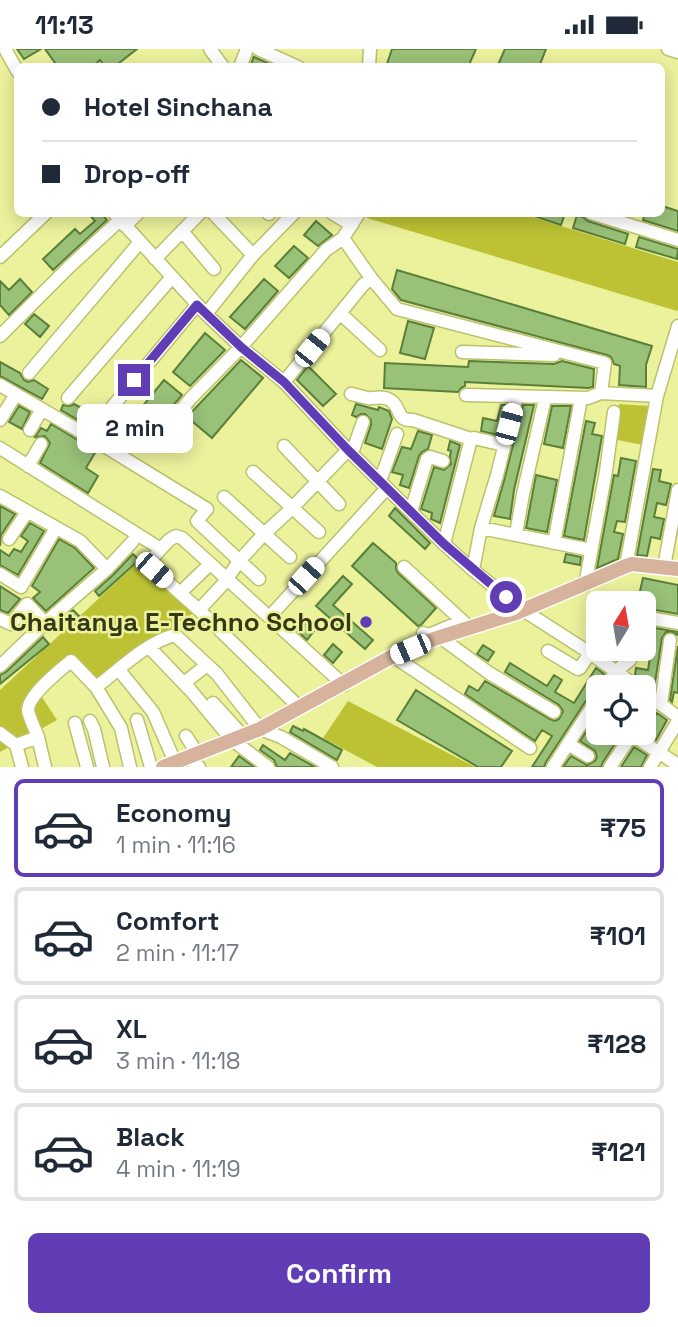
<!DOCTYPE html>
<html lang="en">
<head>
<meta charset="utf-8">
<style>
  body { margin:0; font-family:"Space Grotesk",sans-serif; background:#f6f6f7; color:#1f2937; height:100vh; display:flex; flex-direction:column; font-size:26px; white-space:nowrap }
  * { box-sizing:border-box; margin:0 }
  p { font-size:23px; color:#747a83 }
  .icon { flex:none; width:38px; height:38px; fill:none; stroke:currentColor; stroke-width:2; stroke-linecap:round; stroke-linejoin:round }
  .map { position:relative; height:718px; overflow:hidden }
  .details { display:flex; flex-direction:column; background:#fff; flex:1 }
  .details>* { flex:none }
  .guide { position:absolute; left:14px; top:14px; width:651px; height:154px; border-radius:10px; box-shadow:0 4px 18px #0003; display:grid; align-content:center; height:154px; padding:0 28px; background:#fff }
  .needle { width:46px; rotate:11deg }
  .controls { position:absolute; left:586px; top:542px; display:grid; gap:14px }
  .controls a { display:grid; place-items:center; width:70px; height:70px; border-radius:10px; background:#fff; box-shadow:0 4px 18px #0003; font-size:35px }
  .end { position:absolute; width:32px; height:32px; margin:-16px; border:9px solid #613db5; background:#fff; box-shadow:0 0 0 4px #fff }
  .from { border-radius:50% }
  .bubble { position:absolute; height:49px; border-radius:10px; background:#fff; box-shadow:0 4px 18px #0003; font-size:23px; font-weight:800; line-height:49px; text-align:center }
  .car { position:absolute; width:21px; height:42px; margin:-21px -10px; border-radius:9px; box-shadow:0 0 5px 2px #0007; background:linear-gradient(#fff 24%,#345 0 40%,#fff 0 76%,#345 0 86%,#fff 0) }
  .guide b { display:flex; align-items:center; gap:24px; height:66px; font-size:26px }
  .guide b+b { border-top:2px solid #e0e1e3 }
  .guide i { width:18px; height:18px; background:#1f2937 }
  ul { padding:12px 0 0; list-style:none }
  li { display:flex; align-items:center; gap:21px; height:98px; margin:0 14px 10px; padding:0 14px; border:4px solid #e0e1e3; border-radius:10px }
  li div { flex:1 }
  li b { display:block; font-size:26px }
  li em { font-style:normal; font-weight:800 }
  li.active { border-color:#613db5 }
  li>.icon { width:63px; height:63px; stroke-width:1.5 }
  .button { display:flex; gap:14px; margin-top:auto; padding:14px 28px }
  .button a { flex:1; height:80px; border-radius:10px; background:#613db5; color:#fff; font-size:28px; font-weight:800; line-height:80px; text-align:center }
  .status { display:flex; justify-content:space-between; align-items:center; height:49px; padding:0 35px; background:#fff; direction:ltr }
  .status svg { height:19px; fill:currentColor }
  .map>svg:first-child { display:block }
</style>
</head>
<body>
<div class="status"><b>11:13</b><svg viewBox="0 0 49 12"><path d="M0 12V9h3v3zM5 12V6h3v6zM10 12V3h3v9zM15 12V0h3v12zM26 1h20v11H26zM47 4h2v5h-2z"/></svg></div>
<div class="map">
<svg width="678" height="718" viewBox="0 0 678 718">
  <rect width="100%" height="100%" fill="#ecf29c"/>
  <path fill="#bcc234" d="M368,165H522L678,213V260L677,262L367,169Z
    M619,355L650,357L643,396L612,390Z
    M137,514L195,563L97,630L68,607L34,636L57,671L0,703V641Z
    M348,652L475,718H377L323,689Z"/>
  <path fill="#99c178" stroke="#5a7f39" stroke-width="2" d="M17,0H41L24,10Z
    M45,0H137L114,18H105L100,11L92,18H58Z
    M392,0H476L468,18H386Z
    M505,0H546L539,18H497Z
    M254,7V8L276,18H250Z
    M662,157L678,162V182L643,171L645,164H662Z
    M88,164H101L107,171L53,221L43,210L75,180L80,185L95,172Z
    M531,164H565L561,176L531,166Z
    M577,166L583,168L588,172L628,185L625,195L573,179Z
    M316,172L332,186L318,197L304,186Z
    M639,188L678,200L677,210L636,198Z
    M294,197L308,209L289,229L275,217Z
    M397,221L652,297L646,316V338L619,336L620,317L614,315L611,308L607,306L401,251L392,240Z
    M20,230L32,243L9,266L0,256V232L9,241Z
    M264,230L278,242L245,280L230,268Z
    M34,265L49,277L40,288L25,275Z
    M408,272L434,279L425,310L400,304Z
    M205,284L225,301L190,337L173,323Z
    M241,311L263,329L212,389L187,368Z
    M469,312L554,315L562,312L594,320L593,338L588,339L465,333V337L461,339L458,343L384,339L385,314L468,318Z
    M0,313L20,324L24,331L28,333L34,331L48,340L42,350L0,327Z
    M308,317L336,345L323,357L297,331Z
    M164,331L182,346L153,381L151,386L132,370Z
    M74,355L94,366L86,376L61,361L63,356L70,357Z
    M356,355L378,361L379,358L389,362L392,370L382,400L365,394L371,376V371L365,365H361L356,368L352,366Z
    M501,356H506L498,386L481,382L483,369L497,372Z
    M523,356H534L514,441L510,470L494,467L505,428Z
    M19,357L30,363L22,380L9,373Z
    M552,357H571L563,399L544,395Z
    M586,372L595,374L592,385L602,387L584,491L564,487Z
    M51,375L96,402L86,419L98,427L88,444L40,414L50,394L45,387L35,388L41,379L47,382Z
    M418,382L432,386L428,400L422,403L419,407L409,439L400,436L403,426L392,423L402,398L411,400Z
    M450,392L460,396L440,474L431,470L432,464L421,460L434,418L444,421L451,415L450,407L451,402L448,401Z
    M621,409L636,412L625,473L617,472L614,483L623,485L618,510L597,519L614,426L618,427Z
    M653,420L661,421L659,432L671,435L666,456L657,454L654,468L664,470L660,490L651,488L647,507L637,506Z
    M536,426L557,431L547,483L526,479Z
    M0,457L15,465L1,486L0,497Z
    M395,459L430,494L425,500L389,467Z
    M30,474L44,482L18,526L0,516V501L9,507L14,500L21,503L28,492L21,487Z
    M59,490L75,499L94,519L46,562L33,549L40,543L32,537Z
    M373,494L396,514V520L398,524L436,559L421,576L418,577L352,517Z
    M133,505L139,511L99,547L95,542L113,526Z
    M566,505L581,508L580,516L564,513Z
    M343,527L352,535L333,556L373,591L365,600L316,557Z
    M643,529L678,536V565L644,559V555H637Z
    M0,537L20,550L8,564L0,561Z
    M73,561L79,567L70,575L64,569Z
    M299,569L314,582L307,591L292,577Z
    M644,577L678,583L677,586L672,583H666L662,589L654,640L648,635L649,631L641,629L635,626L636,619L648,621L650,608L640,606L641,600H644Z
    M43,588L49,595L0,635V626L6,623Z
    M333,595L342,603L333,614L324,606Z
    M483,596L494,603L488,612L477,605Z
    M678,597V644L674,643L672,653L670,651Z
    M600,600H623L622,606L620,608L606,605Z
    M510,614L547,637L554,626L562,631L555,643L574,654L596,619L604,625L597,635V641L591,644L546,713L544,718H532L552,687L542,681L535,692L465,645L469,637L478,642L485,632L550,670L555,672L559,670L563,662L559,656L505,623Z
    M416,641L512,702L501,718H478L397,671Z
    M598,664V684H622L603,713L601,718H563L571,707L587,716L595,712L597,708L595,702L580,692Z
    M657,664L667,671L656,691L650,687L651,684L644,680V677L651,673Z
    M293,677L303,682L304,680L342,701L337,711L290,683Z
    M263,696L285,711L290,704L315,718H277L274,711L260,701Z
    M634,698L647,706L641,718H621Z
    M239,707L254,718H231Z"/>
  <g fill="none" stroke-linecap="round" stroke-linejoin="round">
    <defs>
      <path id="minor" d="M5,0L18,23
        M210,0L223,18
        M258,0L298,18
        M668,0L678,3
        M240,18L247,0
        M369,18L370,0
        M114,164L206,265L241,298L284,333L348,401L444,495L473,521L523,561L590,604L639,639
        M213,164L253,206
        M268,164L269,165
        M332,164L352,176
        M591,164L678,191
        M125,177L138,164
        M182,182L214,220
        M343,189L371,229
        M0,208L46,164
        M155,210L200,164
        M340,264L380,301
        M206,265L253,206L294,164
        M0,287L69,218L120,171
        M462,303L554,306
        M29,324L140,193
        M284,333L363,236L371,229L397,260L605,314L601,344L657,347
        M0,336L88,387L207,460L197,472L259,530
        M351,345C357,346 362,348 368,349C376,350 382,346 390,351C402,358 395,372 413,371L471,390
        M466,346L588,349L601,344
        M68,349L172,228
        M0,371L16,345
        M30,381L42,360
        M88,387L197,256
        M160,387L191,349L241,298L326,201L343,189L359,164
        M284,397L339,455
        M0,399L156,497
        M352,404L363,373
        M28,417L41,395
        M253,423L319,483
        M380,432L397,385
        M0,447L80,492L107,520
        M224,448L290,508
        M411,462L427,410L430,408L443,412
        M481,479L591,501
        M516,485L523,445L544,354
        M9,490L27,463
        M554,494L580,355
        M444,495L471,390L474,389L504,396
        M626,517L657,347L678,277
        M404,518L470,579
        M664,518L678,441
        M473,521L481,479L497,426L515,354
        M0,525L21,538L56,479
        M585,536L606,422L614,363
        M180,544L210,515
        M199,561L225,533L239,512L264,485L292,459L348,401
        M274,563L387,439
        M644,568L678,574
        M0,570L11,575L27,555L45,574
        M423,584L429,586L462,572
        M440,588L489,624L554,663
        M149,598L192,643L231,690L268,718
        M548,602L578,620L580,619L590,604
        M393,607L530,699
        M0,617L45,574L107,520L133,492
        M119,621L153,663L175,713
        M184,634L207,616
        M96,638L121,679L130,718
        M605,639L616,622L630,611L632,600
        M644,643L678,668
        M213,654L243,687
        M661,655L670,591
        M300,659L199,561L152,519L149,513L169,491L176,487L182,489L344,636
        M644,668L655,651
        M137,671L151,718
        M90,672L94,680L103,718
        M75,674L87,718
        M0,684L16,696L22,718
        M632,686L678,716
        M186,687L197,704
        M38,688L45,718
        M568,695L588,707
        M16,696L38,688C35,680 30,670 28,662C27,647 60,621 71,612L96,638C119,621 147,593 175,586L217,625L260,680L281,688L332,718
        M187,708L199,718
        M553,718L598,649
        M610,718L633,684
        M650,718L678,672"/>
      <path id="major" d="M163,718L260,680L393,607L434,590L516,564L626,517L632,515L678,520"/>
    </defs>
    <use href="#minor" stroke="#bcc16e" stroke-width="15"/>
    <use href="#major" stroke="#fff" stroke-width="17"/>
    <use href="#minor" stroke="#fff" stroke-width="12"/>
    <use href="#major" stroke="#d7b39d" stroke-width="14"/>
  </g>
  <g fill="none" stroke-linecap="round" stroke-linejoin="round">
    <path stroke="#613db5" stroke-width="9" d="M134,331L197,256L241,298L284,333L348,401L444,495L506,548"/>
  </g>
  <circle fill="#613db5" stroke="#ecf29c" stroke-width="2.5" cx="366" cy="573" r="7"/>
  <g text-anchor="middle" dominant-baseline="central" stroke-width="5" stroke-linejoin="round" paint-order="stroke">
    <g font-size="26" font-weight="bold" fill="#363815" stroke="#ecf29c" text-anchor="end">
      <text x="352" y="573">Chaitanya E-Techno School</text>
    </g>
  </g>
</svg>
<div class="controls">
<a><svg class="needle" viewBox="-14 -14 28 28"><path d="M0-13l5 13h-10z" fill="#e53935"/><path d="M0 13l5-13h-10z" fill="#747a83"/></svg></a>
<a><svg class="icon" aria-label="locate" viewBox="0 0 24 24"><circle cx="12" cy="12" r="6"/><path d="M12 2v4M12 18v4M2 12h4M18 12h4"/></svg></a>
</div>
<i class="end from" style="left:506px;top:548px"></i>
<i class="end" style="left:134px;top:331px"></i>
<div class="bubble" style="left:77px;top:355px;width:116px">2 min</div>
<i class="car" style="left:312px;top:299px;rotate:39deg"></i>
<i class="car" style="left:509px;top:375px;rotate:15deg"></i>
<i class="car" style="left:154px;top:521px;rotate:131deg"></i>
<i class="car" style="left:306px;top:527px;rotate:42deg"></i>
<i class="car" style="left:410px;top:600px;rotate:247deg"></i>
<div class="guide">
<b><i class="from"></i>Hotel Sinchana</b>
<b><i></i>Drop-off</b>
</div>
</div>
<section class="details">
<ul>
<li class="active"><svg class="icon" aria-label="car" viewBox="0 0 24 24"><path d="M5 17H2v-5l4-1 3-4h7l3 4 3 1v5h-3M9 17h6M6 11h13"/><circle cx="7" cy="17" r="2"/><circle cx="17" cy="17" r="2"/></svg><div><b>Economy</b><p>1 min · 11:16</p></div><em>₹75</em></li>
<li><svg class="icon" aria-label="car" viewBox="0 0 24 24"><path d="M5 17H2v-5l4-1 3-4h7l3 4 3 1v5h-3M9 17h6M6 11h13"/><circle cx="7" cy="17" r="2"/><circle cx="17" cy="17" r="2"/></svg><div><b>Comfort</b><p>2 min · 11:17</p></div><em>₹101</em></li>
<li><svg class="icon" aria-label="car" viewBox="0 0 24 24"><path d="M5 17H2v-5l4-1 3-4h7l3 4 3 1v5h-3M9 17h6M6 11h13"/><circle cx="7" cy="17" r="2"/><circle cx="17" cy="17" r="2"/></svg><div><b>XL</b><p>3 min · 11:18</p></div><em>₹128</em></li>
<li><svg class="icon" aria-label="car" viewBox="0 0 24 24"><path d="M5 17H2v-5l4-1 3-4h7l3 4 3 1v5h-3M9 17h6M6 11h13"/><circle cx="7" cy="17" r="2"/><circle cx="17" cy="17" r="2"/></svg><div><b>Black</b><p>4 min · 11:19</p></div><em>₹121</em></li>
</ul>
<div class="button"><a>Confirm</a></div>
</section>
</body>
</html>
